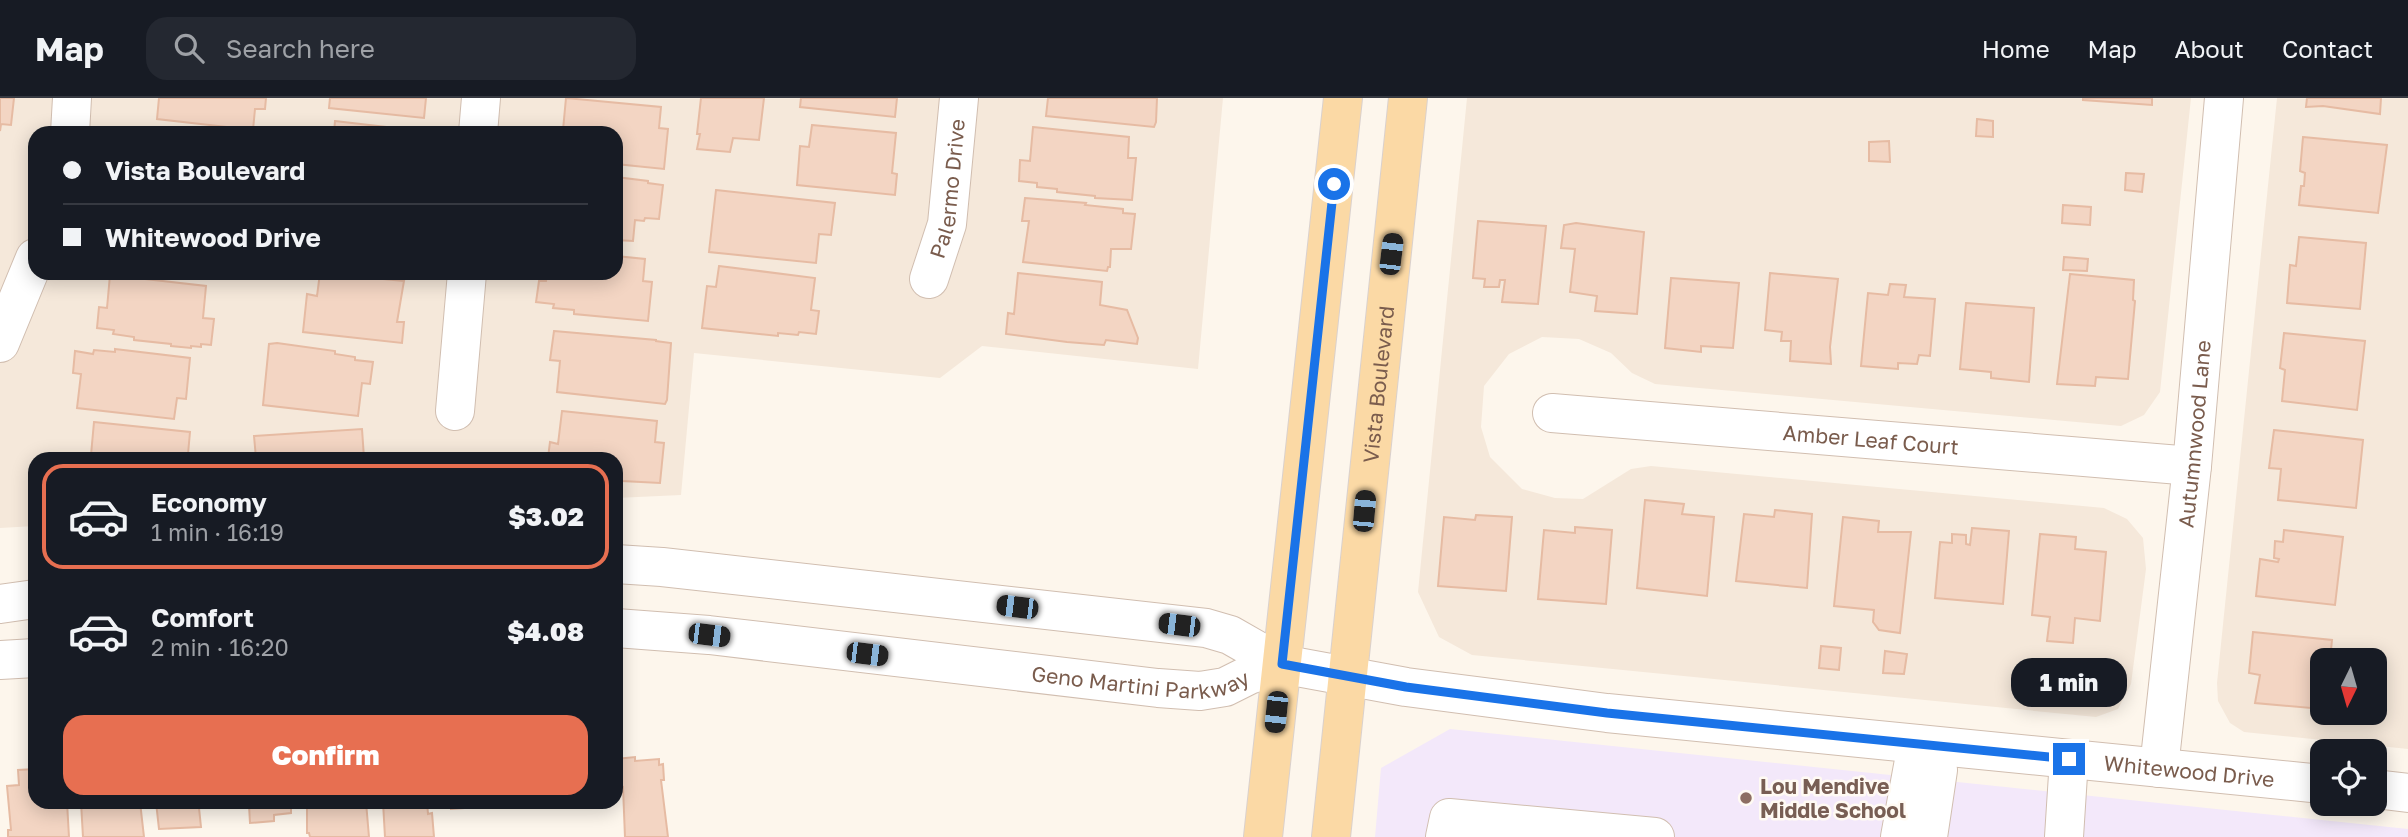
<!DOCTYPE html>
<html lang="en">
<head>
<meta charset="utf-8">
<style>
  body { margin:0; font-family:"Golos Text",sans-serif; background:#242831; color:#f1f3f6; height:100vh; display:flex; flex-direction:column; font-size:26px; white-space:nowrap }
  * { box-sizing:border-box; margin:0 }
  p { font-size:23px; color:#9ea1a6 }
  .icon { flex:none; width:38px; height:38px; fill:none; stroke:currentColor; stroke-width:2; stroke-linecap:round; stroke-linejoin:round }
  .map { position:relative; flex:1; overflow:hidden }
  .drawer { position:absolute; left:28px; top:354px; width:595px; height:357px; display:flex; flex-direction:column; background:#171b24; border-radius:21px; box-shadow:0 4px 18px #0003 }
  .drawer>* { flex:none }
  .banner { position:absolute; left:28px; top:28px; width:595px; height:154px; border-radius:21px; box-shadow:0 4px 18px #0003; display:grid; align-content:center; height:154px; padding:0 35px; background:#171b24 }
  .needle { width:46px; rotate:185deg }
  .tools { position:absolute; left:2310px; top:550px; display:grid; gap:14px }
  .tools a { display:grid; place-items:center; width:77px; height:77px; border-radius:14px; background:#171b24; box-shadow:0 4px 18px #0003; font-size:35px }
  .end { position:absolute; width:32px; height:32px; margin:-16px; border:9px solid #1a73e8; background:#fff; box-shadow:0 0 0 4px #fff }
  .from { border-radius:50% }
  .bubble { position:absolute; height:49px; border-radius:21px; background:#171b24; box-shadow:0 4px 18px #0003; font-size:23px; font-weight:800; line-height:49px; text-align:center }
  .car { position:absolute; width:21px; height:42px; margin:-21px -10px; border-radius:9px; box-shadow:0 0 5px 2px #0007; background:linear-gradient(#222 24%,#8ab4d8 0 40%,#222 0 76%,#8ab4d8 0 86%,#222 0) }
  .banner b { display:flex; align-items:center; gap:24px; height:66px; font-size:26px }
  .banner b+b { border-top:2px solid #363941 }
  .banner i { width:18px; height:18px; background:#f1f3f6 }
  ul { padding:12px 0 0; list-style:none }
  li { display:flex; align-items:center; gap:21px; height:105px; margin:0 14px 10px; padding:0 21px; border:4px solid transparent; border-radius:21px }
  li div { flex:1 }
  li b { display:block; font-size:26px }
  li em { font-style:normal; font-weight:800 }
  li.selected { border-color:#e76f51 }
  li>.icon { width:63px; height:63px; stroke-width:1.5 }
  .button { display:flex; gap:14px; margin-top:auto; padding:14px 35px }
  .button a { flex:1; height:80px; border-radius:21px; background:#e76f51; color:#fff; font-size:28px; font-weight:800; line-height:80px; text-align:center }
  header { display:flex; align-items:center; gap:42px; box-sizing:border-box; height:98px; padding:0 35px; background:#171b24; border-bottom:2px solid #363941 }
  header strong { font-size:33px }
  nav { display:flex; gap:38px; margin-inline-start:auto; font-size:24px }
  .search { width:490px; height:63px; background:#242831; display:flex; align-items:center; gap:18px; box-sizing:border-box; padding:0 24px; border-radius:21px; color:#9ea1a6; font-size:26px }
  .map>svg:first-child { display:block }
</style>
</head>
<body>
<header>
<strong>Map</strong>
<div class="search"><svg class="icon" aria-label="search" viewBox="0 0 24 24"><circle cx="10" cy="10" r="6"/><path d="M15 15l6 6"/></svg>Search here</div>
<nav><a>Home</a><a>Map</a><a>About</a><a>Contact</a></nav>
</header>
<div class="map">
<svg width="2408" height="739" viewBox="0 0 2408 739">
  <rect width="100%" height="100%" fill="#fdf6ec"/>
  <path fill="#f5e8da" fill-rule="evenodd" d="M0,0H1223L1198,271L982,248L940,280L694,255L681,397L616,400V360H35V428L0,430ZM35,35H616V175H35Z
    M1467,0H2191L2160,294L2144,317L2121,328L1655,286L1632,275L1611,255L1579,241L1542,239L1509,256L1484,288L1481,329L1490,359L1522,391L1555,400L1583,401L1631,371L1651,368L2104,410L2127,421L2143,440L2146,471L2131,586L2118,611L2096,619L1472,557L1439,539L1418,494Z
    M2277,0H2408V651L2244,634L2230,625L2218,603L2217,585ZM2322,562H2375V614H2322Z"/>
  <path fill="#f3e8fa" d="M1450,631L2408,731V739H1375L1381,670Z"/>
  <path fill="#f3d5c3" stroke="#e6bba3" stroke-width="2" d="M0,0H14L11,27L1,26L0,33Z
    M159,0H266L265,11H255L253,32L157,21Z
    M330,0H426L424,20L329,10Z
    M566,0L661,9L659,30L668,31L664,71L616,66V35H554V32H563Z
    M701,0H764L759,42L733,40L730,54L697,51L700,36H697Z
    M801,0H897L895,19L800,9Z
    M1048,0H1157L1156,24L1154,29L1046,18Z
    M2083,0H2152V7L2083,2Z
    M2307,0H2381L2380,16L2323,8L2306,9Z
    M1977,21L1993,23V39L1976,38Z
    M335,23L420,33V35H334Z
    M812,27L896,35L892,75L897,76L895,97L797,87L800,48L809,49Z
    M1033,29L1129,39L1128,60H1136L1132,102L1095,100V98L1057,94V91L1037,89V85L1019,83L1020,62L1030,63Z
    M2303,39L2387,47L2378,115L2299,107L2301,88H2304L2305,75L2300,73Z
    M1889,43L1890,64L1869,63V44Z
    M2126,75L2144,76L2142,94L2125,92Z
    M616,79L648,83V85L663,87L659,121L645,120L644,123L635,122L633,143L616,142Z
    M716,92L835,105L831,137L819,136L816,165L709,154Z
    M1025,100L1086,105L1085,107L1123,111V115L1135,116L1131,151H1111L1110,169H1108L1107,173L1023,164L1029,123H1022Z
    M2063,107L2091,109L2090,127L2062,125Z
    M1478,123L1546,128L1538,206L1502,204L1505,182H1500L1499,189H1484L1485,181L1473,180Z
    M1576,125L1644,134L1637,216L1595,213L1597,198L1570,194L1575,151L1561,150L1564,127Z
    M2299,139L2366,145L2360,211L2287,205L2290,167L2296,168Z
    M616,158L645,161L643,183L652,184L648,223L574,216V212L553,210L554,206L536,204L539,183H546L547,175H616Z
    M2064,159L2088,161L2087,173L2063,172Z
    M719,168L815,180L811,212L819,213L816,236L799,234L798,237L778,235V238L702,230L707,188L716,189Z
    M320,175L404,183L397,224H404L402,245L303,234L307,196L317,198Z
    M1018,175L1102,184L1100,207L1127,212L1138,240L1137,246L1106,242L1104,247L1067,244L1006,236L1008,215L1014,216Z
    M1770,175L1838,181L1830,249L1831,266L1790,263L1791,243H1781L1782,234L1765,232Z
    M2070,176L2134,182L2133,202L2135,203L2128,281L2096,279L2095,288L2057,286Z
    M110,177L206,188L203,220L214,221L211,247L201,246V249L191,248V250L171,248V246L134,242V239L113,236L114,232L97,230L99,209L107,210Z
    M1671,180L1739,185L1733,250L1701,248V254L1665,250Z
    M1890,186L1906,187L1904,199L1935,201L1930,258L1919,257L1917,266L1898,265V271L1861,268L1868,195L1888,197Z
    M1966,205L2034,210L2029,284L1991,280V274L1960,271Z
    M554,233L656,242V243L671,245L667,302L665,306L557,294L560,263L550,262Z
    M2284,235L2365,243L2357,312L2282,303L2285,272L2280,270Z
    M277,245L335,253V256L355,259V262L373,264L370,286L362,285L358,318L263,307L269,246Z
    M115,251L190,260L186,301L177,300L174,321L77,310L81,276L73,275L75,253L93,256L94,252L115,254Z
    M562,313L657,323L655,344L664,345L660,385L622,383V381L616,380V360H548L550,344L558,346Z
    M94,324L190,334L188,356L197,357V360H82L83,356L91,357Z
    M362,331L364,360H375H256L254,338Z
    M2274,332L2363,342L2356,410L2278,402L2281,371L2269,370Z
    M1645,402L1684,406L1682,416L1714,419L1707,498L1637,490Z
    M1775,412L1812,416L1807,490L1736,483L1744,416L1774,419Z
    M1476,417L1512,419L1506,493L1438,488L1444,419L1475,422Z
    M1843,419L1879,423L1878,434H1911L1900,535L1879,532L1873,524L1874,512L1834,508Z
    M1575,429L1612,432L1606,506L1538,501L1544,432L1575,435Z
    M1972,430L2009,433L2003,506L1935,500L1940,444L1952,445V436L1966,437V446L1970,447Z
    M2284,432L2343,439L2335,507L2256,498L2260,461L2278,464L2279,461L2274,460L2275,443L2283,444Z
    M2040,436L2076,439L2075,451L2106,454L2100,523L2075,520L2073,545L2047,543L2050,519L2032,517Z
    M2253,534L2332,542L2330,562H2322V611L2255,605L2260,577L2249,575Z
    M1821,548L1841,550L1839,572L1819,570Z
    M1885,553L1907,556L1904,576L1883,575Z
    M2025,574L2034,585L2024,593L2015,582Z
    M635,659V663L659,661V667L663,666L664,682H661L668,739H625L623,689L618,690L616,661Z
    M35,671V704H67L69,739H8V732H11L7,688L19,687L18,672Z
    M81,704H140L144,739H83Z
    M156,704H204V710H199L201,729L159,731Z
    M244,704H291V715L274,717V723L250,725L249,707H243Z
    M307,704H366L369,739H310L309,735H307Z
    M383,704H427L428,716L432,715L434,739H385Z
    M451,704H493V708L451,711Z"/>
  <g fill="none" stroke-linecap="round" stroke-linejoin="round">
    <defs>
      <g id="minor">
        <path d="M70,35L72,0"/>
        <path d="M478,35L481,0"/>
        <path id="s1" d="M929,181L947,126L959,0"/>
        <path d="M0,245L35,160"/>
        <path d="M455,313L467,175"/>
        <path id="s2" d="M1552,315L2192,368"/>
        <path id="s3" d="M616,466L662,469L1206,530L1230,537L1281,566L1406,589L1607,615L2322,686"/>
        <path d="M0,506L35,501"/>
        <path id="s4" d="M616,530L709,537L1158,590L1200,593L1225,589L1249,577L1281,566"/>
        <path d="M0,562L35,560"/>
        <path id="s5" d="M2159,670L2192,368L2224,0"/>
        <path d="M2375,691L2408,695"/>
        <path d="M1445,739L1449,720L1655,739"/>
        <path d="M1900,739L1917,646"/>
        <path d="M1928,739L1938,672"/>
        <path d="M2064,739L2069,661"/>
      </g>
      <g id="major">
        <path d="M1263,739L1343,0"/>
        <path id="s6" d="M1331,739L1408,0"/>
      </g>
    </defs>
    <use href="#minor" stroke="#d1beb0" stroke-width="40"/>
    <use href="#major" stroke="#dad1cd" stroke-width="40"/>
    <use href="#minor" stroke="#fff" stroke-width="38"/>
    <use href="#major" stroke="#fbd9a5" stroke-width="38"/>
  </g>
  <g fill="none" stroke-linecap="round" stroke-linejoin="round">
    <path stroke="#1a73e8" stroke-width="9" d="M1334,86L1282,566L1406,589L1607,615L2069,661"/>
  </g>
  <circle fill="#8d6e63" stroke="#fffaf3" stroke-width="2.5" cx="1746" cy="700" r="7"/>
  <g text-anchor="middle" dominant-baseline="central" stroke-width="5" stroke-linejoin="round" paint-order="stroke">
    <g font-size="21" fill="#7a5c4d" stroke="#fffaf3">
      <text stroke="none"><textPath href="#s1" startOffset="93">Palermo Drive</textPath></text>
      <text stroke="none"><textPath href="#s6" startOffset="455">Vista Boulevard</textPath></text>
      <text stroke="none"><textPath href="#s5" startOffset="336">Autumnwood Lane</textPath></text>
      <text stroke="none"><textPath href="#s2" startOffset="320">Amber Leaf Court</textPath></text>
      <text stroke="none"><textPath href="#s4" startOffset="528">Geno Martini Parkway</textPath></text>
      <text stroke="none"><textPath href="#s3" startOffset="1592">Whitewood Drive</textPath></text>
    </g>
    <g font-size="21" font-weight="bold" fill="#785e54" stroke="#fffaf3" text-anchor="start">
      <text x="1760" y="688">Lou Mendive<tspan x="1760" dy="24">Middle School</tspan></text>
    </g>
  </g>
</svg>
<div class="tools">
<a><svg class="needle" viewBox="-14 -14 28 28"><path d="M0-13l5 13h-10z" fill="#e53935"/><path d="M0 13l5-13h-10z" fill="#9ea1a6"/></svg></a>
<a><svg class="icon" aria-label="locate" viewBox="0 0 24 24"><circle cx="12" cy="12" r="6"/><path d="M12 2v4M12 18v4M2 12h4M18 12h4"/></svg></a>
</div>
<i class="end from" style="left:1334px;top:86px"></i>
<i class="end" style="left:2069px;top:661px"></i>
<div class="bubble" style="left:2011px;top:560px;width:116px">1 min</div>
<i class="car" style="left:1391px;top:156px;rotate:7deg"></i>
<i class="car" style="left:1364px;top:413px;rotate:5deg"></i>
<i class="car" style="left:1017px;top:509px;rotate:277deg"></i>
<i class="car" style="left:1179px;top:527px;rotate:277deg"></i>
<i class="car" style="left:709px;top:537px;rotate:97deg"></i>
<i class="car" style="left:867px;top:556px;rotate:97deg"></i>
<i class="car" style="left:1276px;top:614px;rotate:186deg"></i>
<div class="banner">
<b><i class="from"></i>Vista Boulevard</b>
<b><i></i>Whitewood Drive</b>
</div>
<section class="drawer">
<ul>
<li class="selected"><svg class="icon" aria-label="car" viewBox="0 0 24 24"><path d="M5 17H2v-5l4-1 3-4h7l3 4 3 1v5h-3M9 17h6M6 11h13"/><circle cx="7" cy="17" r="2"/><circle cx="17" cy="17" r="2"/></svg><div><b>Economy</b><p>1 min · 16:19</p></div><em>$3.02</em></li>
<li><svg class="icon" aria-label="car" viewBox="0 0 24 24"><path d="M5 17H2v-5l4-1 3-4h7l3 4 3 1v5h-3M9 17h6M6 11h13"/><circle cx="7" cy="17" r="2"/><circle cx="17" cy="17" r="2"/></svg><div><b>Comfort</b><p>2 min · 16:20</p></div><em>$4.08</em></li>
</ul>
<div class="button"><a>Confirm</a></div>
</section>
</div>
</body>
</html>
